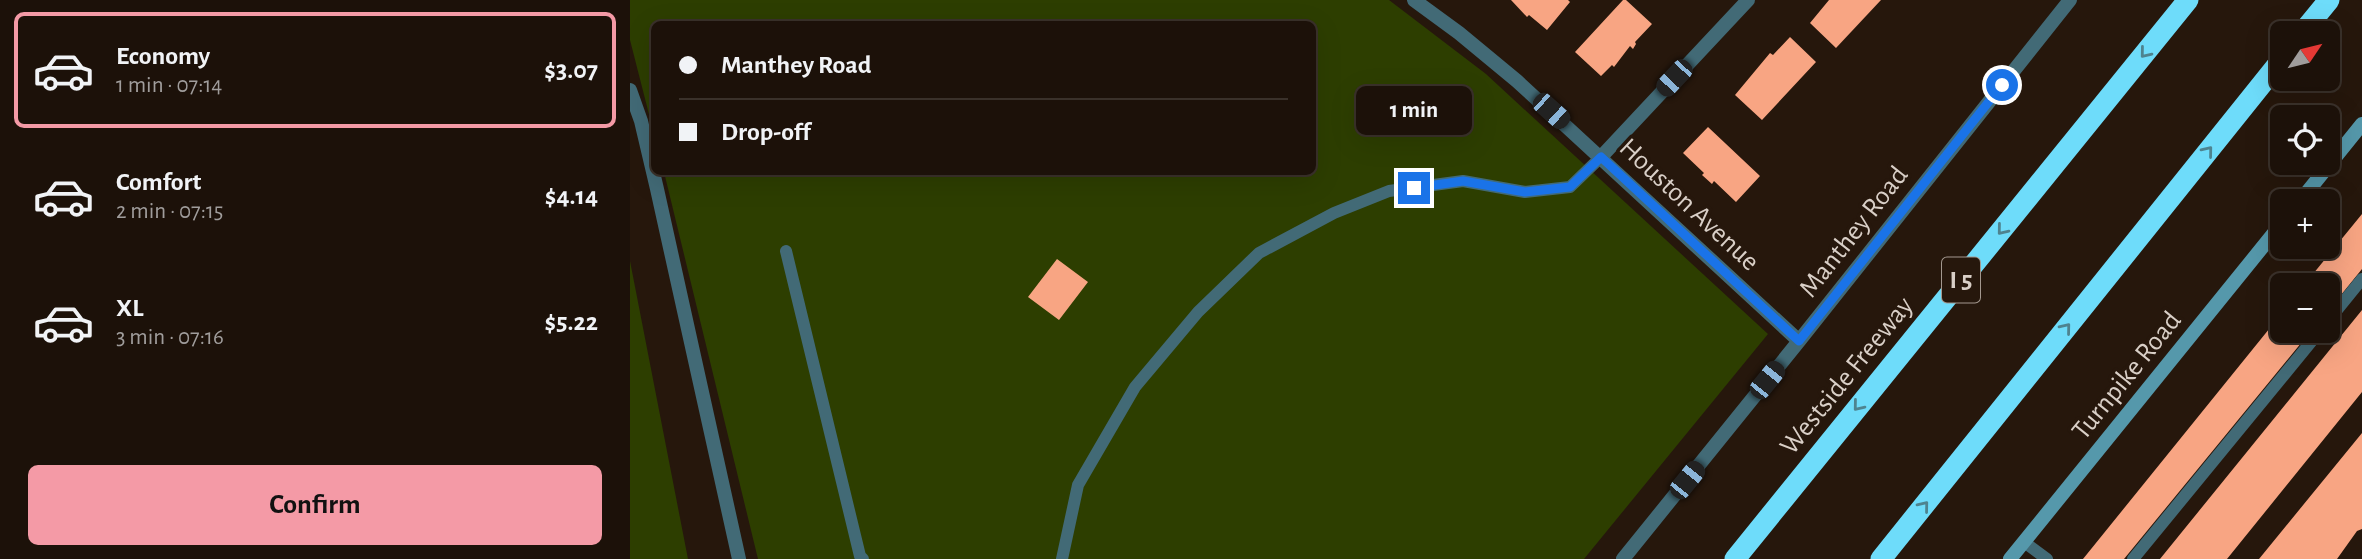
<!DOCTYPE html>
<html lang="en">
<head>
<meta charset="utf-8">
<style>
  body { margin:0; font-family:"Alegreya Sans",sans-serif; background:#291f17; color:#f1f3f6; height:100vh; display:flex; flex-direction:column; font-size:26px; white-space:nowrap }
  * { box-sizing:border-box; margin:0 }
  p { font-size:23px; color:#a09d9c }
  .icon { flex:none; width:38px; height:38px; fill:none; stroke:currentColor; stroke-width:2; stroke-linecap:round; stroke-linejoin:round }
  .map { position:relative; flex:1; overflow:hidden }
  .details { display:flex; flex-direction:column; background:#1c1109; width:630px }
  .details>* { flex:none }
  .banner { position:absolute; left:21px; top:21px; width:665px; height:154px; border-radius:10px; box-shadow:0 7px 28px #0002,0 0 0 2px #3a312a; display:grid; align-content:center; height:154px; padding:0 28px; background:#1c1109 }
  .needle { width:46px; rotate:55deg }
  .buttons { position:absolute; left:1640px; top:21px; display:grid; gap:14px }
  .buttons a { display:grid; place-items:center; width:70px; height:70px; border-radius:10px; background:#1c1109; box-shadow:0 7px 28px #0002,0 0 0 2px #3a312a; font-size:35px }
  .end { position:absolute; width:32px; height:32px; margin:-16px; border:9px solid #1a73e8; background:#fff; box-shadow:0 0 0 4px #fff }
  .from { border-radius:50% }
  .bubble { position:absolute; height:49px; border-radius:10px; background:#1c1109; box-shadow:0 7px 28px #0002,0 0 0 2px #3a312a; font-size:23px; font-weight:700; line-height:49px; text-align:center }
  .car { position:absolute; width:21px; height:42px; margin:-21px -10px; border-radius:9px; box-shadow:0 0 5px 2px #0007; background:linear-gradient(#222 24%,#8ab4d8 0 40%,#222 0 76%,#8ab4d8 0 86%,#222 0) }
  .banner b { display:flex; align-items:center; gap:24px; height:66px; font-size:26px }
  .banner b+b { border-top:2px solid #3a312a }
  .banner i { width:18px; height:18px; background:#f1f3f6 }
  ul { padding:12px 0 0; list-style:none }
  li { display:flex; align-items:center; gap:21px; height:116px; margin:0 14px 10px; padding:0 14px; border:4px solid transparent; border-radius:10px }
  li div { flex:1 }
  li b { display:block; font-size:26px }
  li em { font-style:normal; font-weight:700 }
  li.selected { border-color:#f49aa6 }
  li>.icon { width:63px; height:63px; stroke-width:1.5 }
  .cta { display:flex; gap:14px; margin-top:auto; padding:14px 28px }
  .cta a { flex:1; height:80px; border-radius:10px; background:#f49aa6; color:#111; font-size:28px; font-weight:700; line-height:80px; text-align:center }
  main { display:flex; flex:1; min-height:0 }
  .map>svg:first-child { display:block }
</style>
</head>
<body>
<main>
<section class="details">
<ul>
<li class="selected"><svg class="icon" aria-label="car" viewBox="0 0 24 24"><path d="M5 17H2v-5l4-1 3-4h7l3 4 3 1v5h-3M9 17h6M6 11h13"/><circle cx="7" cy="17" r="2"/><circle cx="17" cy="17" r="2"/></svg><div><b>Economy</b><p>1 min · 07:14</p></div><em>$3.07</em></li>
<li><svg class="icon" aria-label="car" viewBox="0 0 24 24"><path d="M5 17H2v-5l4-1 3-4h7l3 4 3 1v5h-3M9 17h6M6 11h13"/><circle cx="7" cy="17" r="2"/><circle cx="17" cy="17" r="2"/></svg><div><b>Comfort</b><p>2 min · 07:15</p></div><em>$4.14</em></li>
<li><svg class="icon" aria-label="car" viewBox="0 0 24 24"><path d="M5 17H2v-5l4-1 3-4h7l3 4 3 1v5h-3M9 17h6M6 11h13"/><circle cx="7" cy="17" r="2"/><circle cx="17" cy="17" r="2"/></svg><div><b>XL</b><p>3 min · 07:16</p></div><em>$5.22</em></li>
</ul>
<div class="cta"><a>Confirm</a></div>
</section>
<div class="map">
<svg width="1732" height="559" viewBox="0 0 1732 559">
  <rect width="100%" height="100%" fill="#26170c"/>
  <path fill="#2d3e00" d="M0,0H759L856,74L1138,334L954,559H128L34,172H682V24H24V134L0,40Z
    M0,261L58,559H0Z"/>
  <path fill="#f8a583" d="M881,0H938L940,2L917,30L899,15L897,17Z
    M993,0H996L1022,24L1005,42L1006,44L1003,49L1000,46L984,67L982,65L971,76L945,52Z
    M1199,0H1251L1206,48L1180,23Z
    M1160,37L1186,62L1132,120L1105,95L1140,53L1143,55Z
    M1078,127L1130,176L1106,202L1084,181L1082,184L1072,175L1074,173L1053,153Z
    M1732,214V269L1698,311V285H1674Z
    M427,259L458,282L429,320L398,297Z
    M1732,310V392L1597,559H1530Z
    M1652,313V331H1681L1494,559H1453Z
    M1732,433V529L1727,531L1707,559H1629Z"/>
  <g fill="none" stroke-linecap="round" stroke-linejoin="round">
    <path stroke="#426a76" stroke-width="12" d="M156,251L230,556L233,559
      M1698,321L1732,279
      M1394,542L1417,559
      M432,559L448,485L505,387L568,312L629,253L704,213L759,191L833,181L895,192L940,187L971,157
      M1503,559L1690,331"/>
    <path stroke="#426a76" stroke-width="14" d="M784,0L829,33L887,81L1169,341
      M0,90L11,121L27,189L109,559
      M971,157L1118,0
      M993,559L1169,341L1440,0"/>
    <path stroke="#5598ab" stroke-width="14" d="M1670,201L1732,124
      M1380,559L1652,223"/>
    <path stroke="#6edcfa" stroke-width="21" d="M1672,33L1699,0
      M1105,559L1558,0
      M1251,559L1652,59"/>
  </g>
  <defs><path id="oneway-chevron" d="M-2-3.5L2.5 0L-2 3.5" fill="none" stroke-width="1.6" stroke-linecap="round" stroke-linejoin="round" transform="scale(1.75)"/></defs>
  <g stroke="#4e838f">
    <use href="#oneway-chevron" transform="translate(1515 53) rotate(129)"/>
    <use href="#oneway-chevron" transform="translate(1578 151) rotate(-51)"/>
    <use href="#oneway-chevron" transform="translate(1372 230) rotate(129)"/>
    <use href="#oneway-chevron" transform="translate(1436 328) rotate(-51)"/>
    <use href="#oneway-chevron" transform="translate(1228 406) rotate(129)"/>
    <use href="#oneway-chevron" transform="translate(1294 506) rotate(-51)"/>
  </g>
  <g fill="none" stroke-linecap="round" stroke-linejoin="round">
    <path stroke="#1a73e8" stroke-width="9" d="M784,188L833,181L895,192L940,187L971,157L1169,341L1372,85"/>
  </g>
  <g text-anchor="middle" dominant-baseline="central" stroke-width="7" stroke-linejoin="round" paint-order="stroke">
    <rect fill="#26170c" stroke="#a3988f" stroke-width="2" x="1312" y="257.5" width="38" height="45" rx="5"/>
    <g font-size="26" font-weight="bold" fill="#d9cfc7">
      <text x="1331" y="280">I 5</text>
    </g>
    <g font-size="28" fill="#d9cfc7" stroke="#26170c">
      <text transform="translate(1059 205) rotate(43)">Houston Avenue</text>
      <text transform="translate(1224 232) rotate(-52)">Manthey Road</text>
      <text transform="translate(1217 376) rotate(-51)">Westside Freeway</text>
      <text transform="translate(1497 376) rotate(-51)">Turnpike Road</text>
    </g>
  </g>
</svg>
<div class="buttons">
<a><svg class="needle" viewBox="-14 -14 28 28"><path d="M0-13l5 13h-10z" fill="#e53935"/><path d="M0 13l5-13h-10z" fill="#a09d9c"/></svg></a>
<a><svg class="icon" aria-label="locate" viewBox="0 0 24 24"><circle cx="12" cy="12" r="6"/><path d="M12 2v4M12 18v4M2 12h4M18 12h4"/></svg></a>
<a>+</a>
<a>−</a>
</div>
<i class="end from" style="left:1372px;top:85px"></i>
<i class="end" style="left:784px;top:188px"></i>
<div class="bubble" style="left:726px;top:86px;width:116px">1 min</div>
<i class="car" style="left:1044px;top:78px;rotate:223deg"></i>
<i class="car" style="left:921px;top:111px;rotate:132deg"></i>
<i class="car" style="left:1137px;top:380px;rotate:39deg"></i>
<i class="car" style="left:1057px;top:480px;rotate:39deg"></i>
<div class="banner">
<b><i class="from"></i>Manthey Road</b>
<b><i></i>Drop-off</b>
</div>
</div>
</main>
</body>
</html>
